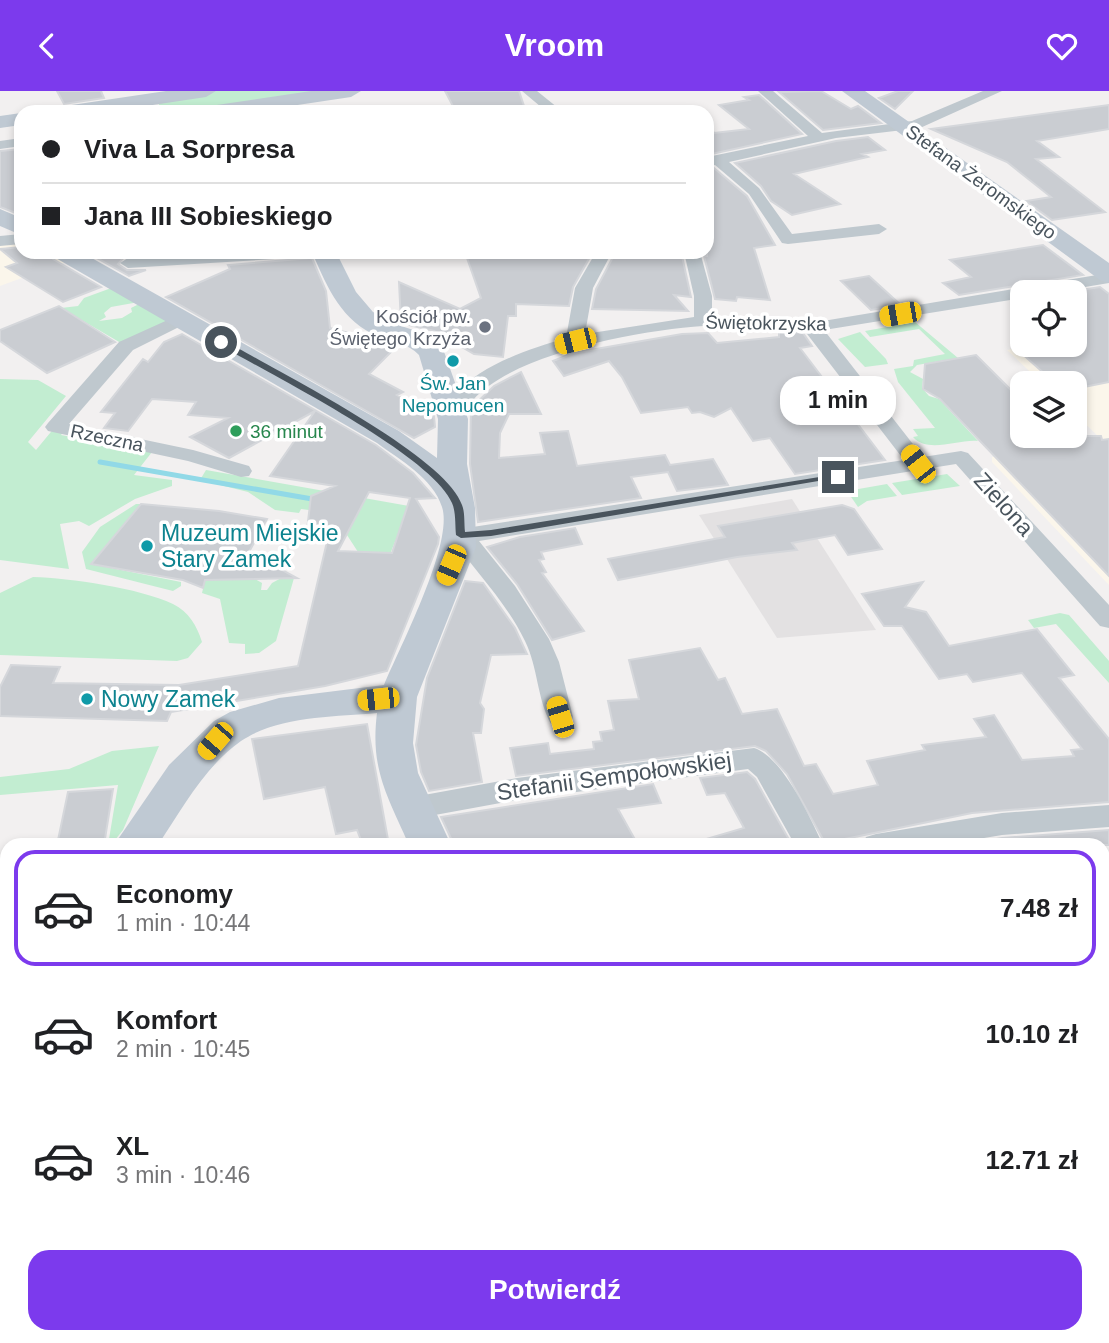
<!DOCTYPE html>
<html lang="pl">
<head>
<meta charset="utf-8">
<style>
  body { margin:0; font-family:Arial,sans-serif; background:#f2f2f2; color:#202124; height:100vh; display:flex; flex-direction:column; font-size:26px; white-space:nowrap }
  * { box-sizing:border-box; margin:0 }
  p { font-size:23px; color:#757577 }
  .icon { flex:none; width:38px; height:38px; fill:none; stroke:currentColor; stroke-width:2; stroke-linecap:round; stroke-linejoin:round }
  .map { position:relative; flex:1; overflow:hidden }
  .drawer { position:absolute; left:0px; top:747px; width:1110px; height:506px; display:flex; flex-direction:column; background:#fff; border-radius:21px 21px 0 0; box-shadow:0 4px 10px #0003 }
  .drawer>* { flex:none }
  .top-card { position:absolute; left:14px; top:14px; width:700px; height:154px; border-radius:21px; box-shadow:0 4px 10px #0003; display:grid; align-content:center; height:154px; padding:0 28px; background:#fff }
  .buttons { position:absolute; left:1010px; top:189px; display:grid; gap:14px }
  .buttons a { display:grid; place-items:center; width:77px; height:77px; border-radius:14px; background:#fff; box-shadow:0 4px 10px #0003; font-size:35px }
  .end { position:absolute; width:32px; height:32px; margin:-16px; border:9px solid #49545d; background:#fff; box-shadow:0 0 0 4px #fff }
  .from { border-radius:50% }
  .bubble { position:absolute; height:49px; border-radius:21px; background:#fff; box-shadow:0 4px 10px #0003; font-size:23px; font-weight:800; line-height:49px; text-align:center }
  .car { position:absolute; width:21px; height:42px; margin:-21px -10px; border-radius:9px; box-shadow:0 0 5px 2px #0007; background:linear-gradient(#f5c518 24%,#345 0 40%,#f5c518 0 76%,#345 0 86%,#f5c518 0) }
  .top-card b { display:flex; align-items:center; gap:24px; height:66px; font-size:26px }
  .top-card b+b { border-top:2px solid #e0e0e0 }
  .top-card i { width:18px; height:18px; background:#202124 }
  ul { padding:12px 0 0; list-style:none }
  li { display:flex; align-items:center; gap:21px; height:116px; margin:0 14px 10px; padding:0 14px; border:4px solid transparent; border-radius:21px }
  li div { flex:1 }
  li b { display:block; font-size:26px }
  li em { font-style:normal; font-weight:800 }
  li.on { border-color:#7c3aed }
  li>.icon { width:63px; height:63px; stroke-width:1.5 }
  .cta { display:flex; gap:14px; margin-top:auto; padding:14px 28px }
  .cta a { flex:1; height:80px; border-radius:21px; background:#7c3aed; color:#fff; font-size:28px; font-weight:800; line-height:80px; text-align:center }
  header { display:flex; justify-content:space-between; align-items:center; height:91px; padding:0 28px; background:#7c3aed; color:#fff; font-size:32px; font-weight:800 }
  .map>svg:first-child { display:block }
</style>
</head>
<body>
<header><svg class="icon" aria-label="back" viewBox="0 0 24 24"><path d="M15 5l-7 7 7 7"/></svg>Vroom<svg class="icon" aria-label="heart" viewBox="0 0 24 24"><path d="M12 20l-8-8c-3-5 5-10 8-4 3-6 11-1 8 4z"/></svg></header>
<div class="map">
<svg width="1109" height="1252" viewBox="0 0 1109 1252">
  <rect width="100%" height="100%" fill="#f2f0f0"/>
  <path fill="#fbf6eb" d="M21,150V161H53L68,170L0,195V152Z
    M1109,247V494L992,371V366L1100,347L1075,323L1074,292H1042L1007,259L1036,254H1056L1059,257Z"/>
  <path fill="#e3e1e2" d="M792,408L876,539L777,547L699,424Z"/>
  <path fill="#c2edd1" d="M216,0H345L200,21H163L159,18V13L173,6Z
    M114,196L139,211L111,216L104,222L106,226L99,230L122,227L132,221L131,217L141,212L174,231L126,255L61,217L78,215L84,207Z
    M915,231L958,267L917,274L910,281L923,288L922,297L929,305L939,308L978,350C958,348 928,363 913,346L918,345L913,338L935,337L898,291L894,278L913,275L914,269L945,263L919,238L870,246L865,240Z
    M860,241L886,268L888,273L865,276L838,248Z
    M0,288L38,289L66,305L28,351L36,359L55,336L66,338L61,344L152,361L134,384L172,389V395L135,408L89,435L79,430L60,433L69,478L0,469Z
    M206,379L409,415L387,471L380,461H358L347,444L356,425L301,418L299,422L275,419L248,401L200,389Z
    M947,383L960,395L902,404L892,392Z
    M887,393L897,405L867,410L858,416L847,400Z
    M136,413H141L91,473L181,491V495L173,500L86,478L82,461L100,436Z
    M33,486C70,487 139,497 173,513C189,521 197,535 202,551L188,567L177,570L0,564V502Z
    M283,486L294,487L276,550L259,562L245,563V553L229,552L220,508L202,502L205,489L255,488L262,492L261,499H267L272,492Z
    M1060,522L1069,524L1109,570V592L1056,533L1034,537L1028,529Z
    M159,655L123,739L111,754H108L118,694L0,704V686L69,678L112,660Z"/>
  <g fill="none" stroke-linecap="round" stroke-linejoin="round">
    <path stroke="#91d9e7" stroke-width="5" d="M100,371L318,409"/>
  </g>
  <path fill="#cacdd2" stroke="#d5d7db" stroke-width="2" fill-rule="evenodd" d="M57,0H101L104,7L64,13Z
    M445,0H519L526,21H491L492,16L455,19Z
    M821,0L851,18L858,15L881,32L823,39L779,1Z
    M898,0H913L895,18L879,7Z
    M759,4L802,43L707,64V29L714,42L749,38L719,14L749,9L744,6Z
    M1109,14V38L1037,50L1059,66L1036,68L1105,121L1052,129L1026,110L1051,106L1007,71L931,38Z
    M868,46L885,59L862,63L868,66L794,83L840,113L792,124L771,110L761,95L735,72L836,50Z
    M21,58V124L0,116V60Z
    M714,77L747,105L775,154L754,157L770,209L737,206L736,210L715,208L704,165H707V78Z
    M1043,154L1083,184L959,204L943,192L971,186L950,169Z
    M21,156V161H48L53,168L101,196L63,211L6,176L17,172L0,158Z
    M86,161H117L125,165L118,173L127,179H146L129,185Z
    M682,165L691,206L674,204L688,220L592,218L596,198L613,166Z
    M590,166L573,196L569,215L516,213V225H508L503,266L474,263L434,240L401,232L399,191L460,218L481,207L467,167Z
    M312,167L326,200L330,237L397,255L369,283L403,301L397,304L434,325L435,336L414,347L166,206L230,178L228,174Z
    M869,185L901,214L871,219L841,190Z
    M1100,196L1109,203V291L1074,298V292H1055L1020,261L1074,254V200Z
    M59,215L115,251L47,282L0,250V239Z
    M779,240L803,242L812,255L800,257L885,369L795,383L770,347L753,350L731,317L714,326L700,321L692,322L688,316L641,322L622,286L609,270L564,285L553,270L573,262L682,243L708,242L717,252L779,246Z
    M182,243L376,354L413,382L435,407L416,408L439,446L438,453L387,580L325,595L171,621L167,630L0,625V596L11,574L60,576L53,592L179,594L298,575L329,442L307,439L311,405L335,395L270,385L315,320L229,367L190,346L228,327L188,324L196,311L152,308L128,340L104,337L115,322L101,321L143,268L148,271L164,251ZM369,401L410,407L392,462L338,460Z
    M976,264L1022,310V345H1101L1102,349L1109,348V485L940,308L923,298L925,273Z
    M521,281L541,323H509L500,342L499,367L545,363L540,342L568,340L577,375L665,364L670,374L713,368L728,394L677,400L668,381L631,386L641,407L478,431L470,373L471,317L494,295Z
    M141,413L219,420L267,428L249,461L297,487L205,489L203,497L183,489L91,473Z
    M842,414L854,418L882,458L848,464L835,444L792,452L797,459L737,466L618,489L608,468L725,446L718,435Z
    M575,437L582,453L541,461L544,468L539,469L546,481L542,482L584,540L552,549L517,493L487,456L520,446Z
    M465,490L483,492L515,537L527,563L491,564L480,612L484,618L481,642H473L482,691L429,700L421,681L416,654L427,587Z
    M923,491L905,516L926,521L949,555L1037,538L1074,584L1059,587L1109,648V711L972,722L825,752L787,683L766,660L755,655L516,685L510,657L548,652L550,663L594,658L593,651L602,650L600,641L614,639L608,610L639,608L629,569L700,557L718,589L725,587L742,623L777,618L804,675L816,673L833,703L878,694L867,670L925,659L922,654L986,646L974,628L994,624L1022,669L1074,665L1071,659L1082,658L1022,582L973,591L967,583L939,588L902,535H884L862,503Z
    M367,633L389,754H363L357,739L336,743L325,696L264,708L252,648Z
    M747,681L755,688L792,754H703V749L744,737L725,702L707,704L700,687Z
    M653,693L661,712L618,718L638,754H454L441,726Z
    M113,698L104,754H57L68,701Z
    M1109,739V754H986L991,749L1002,747Z"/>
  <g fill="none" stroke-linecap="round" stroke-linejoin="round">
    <path fill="#bfc8ce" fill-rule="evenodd" d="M522,0H537L563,21H547Z
      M758,0H773L822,42L912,30L983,0H1002L920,37L836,47L729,71L759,97L792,143L879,133L887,138L879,143L788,153L782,152L749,103L715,74L707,75V67L712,65L808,45Z
      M21,47V55L0,58V50Z
      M21,143V153L0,155V145Z
      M225,161H316L308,166L128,177L120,172L128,167Z
      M596,161H612L593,197L585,243L694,226V205L684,161H700L712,205V225L829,229L1109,182V192L1055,201H1022V207L824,239L923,366L961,360L968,362L1109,514V537L1100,535L956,373L479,450L515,495L549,548L559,571L573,626L569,633L560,635L551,633C537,608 538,576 525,550C506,510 474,480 450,444L453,439L904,369L804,239C771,238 736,233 703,235C642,239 514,262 473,309C467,315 465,325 460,332H446L443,328C447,320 450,310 455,304C481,273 530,258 566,247L575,197Z
      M181,223L190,228L187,232L133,259L69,333L193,359L249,375L252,380L249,385L241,386L188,370L48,340L45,336L48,332L119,251Z
      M754,657C782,665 811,728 823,754H795L757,686L748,678L517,709L413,728L403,725L399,717L403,709L413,706L517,687Z
      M1109,714V736L1002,744L942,754H862L866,746L876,743L1002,722Z
      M1102,901L1109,903V958L1102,960Z
      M1102,1147L1109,1149V1193L1102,1190Z
      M353,1246H402L400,1252H350Z
      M645,1246H684L687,1252H647Z"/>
    <path fill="#bfc9d3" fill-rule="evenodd" d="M166,0H216L206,6L106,21H55L65,15Z
      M311,0H361L351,6L251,21H200L210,15Z
      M842,0H865L1109,172V192L1100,189Z
      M21,22V34L0,37V25Z
      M0,118L21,127V144L0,135Z
      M51,161H81L399,340L437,367L438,328L419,264C408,252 393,252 379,246C341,230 327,196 312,161H336L356,201L373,221L398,234L432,245L442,255L468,328L467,373L475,417L476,456L417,606L413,652L418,682L451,754H409C387,704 370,678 377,622C334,626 278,625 241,650C205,675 182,718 158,754H114L169,674L214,630L230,621L279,607L384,594C400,556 454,452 442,416C433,387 400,369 377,352L54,166Z
      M7,1212V1246H33L30,1252H0V1214Z
      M271,1246H329L331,1252H273Z"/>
  </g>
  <path fill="#49545d" d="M218,249H224C274,279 446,364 462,414C465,421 464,432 465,441L491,439L838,383L842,386L491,445L461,447L456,444C455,434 456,421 452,412C431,363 269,283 218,253Z"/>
  <circle fill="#6b7280" stroke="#fff" stroke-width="2.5" cx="485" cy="236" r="7"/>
  <g fill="#0f9aa8" stroke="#fff" stroke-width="2.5">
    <circle cx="453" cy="270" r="7"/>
    <circle cx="147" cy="455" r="7"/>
    <circle cx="87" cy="608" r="7"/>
  </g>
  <circle fill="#2e9e5b" stroke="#fff" stroke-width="2.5" cx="236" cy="340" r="7"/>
  <g text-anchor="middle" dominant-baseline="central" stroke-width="7" stroke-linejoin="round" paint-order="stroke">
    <g font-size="19" fill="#49545d" stroke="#fff">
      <text transform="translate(981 91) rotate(36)">Stefana Żeromskiego</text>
      <text transform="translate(766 232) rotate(1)">Świętokrzyska</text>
      <text transform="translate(107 347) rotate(12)">Rzeczna</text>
    </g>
    <g font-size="19" fill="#5b616d" stroke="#fff" text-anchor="end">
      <text x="471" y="225">Kościół pw.<tspan x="471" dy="22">Świętego Krzyża</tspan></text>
    </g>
    <g font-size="19" fill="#0d838f" stroke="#fff">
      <text x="453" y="292">Św. Jan<tspan x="453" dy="22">Nepomucen</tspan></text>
    </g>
    <g font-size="19" fill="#27864d" stroke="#fff" text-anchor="start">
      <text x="250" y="340">36 minut</text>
    </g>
    <g font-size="23" fill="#49545d" stroke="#fff">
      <text transform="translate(1004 413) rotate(48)">Zielona</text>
      <text transform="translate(614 685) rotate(-8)">Stefanii Sempołowskiej</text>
    </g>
    <g font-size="23" fill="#0d838f" stroke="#fff" text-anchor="start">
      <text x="161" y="442">Muzeum Miejskie<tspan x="161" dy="26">Stary Zamek</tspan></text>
      <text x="101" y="608">Nowy Zamek</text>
    </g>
  </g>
</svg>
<div class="buttons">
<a><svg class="icon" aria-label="locate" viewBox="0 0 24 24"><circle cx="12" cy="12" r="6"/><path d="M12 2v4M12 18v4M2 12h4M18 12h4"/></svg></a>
<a><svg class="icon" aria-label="layers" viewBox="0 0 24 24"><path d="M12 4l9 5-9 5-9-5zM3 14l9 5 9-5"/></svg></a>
</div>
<i class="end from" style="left:221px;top:251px"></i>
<i class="end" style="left:838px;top:386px"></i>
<div class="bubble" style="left:780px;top:285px;width:116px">1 min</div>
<i class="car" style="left:900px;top:223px;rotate:260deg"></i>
<i class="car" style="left:575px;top:250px;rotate:256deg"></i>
<i class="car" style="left:918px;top:373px;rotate:322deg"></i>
<i class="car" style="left:451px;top:474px;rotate:203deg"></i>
<i class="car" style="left:378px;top:608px;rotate:264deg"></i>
<i class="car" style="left:560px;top:626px;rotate:343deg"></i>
<i class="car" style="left:215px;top:650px;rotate:221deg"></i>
<div class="top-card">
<b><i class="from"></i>Viva La Sorpresa</b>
<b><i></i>Jana III Sobieskiego</b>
</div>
<section class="drawer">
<ul>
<li class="on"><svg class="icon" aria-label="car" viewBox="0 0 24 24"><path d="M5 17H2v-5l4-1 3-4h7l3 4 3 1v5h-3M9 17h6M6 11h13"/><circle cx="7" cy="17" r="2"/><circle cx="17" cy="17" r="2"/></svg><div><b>Economy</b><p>1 min · 10:44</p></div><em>7.48 zł</em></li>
<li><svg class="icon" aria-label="car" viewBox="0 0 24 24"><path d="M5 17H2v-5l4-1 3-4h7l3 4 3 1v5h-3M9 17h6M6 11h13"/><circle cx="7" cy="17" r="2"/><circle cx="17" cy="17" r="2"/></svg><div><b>Komfort</b><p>2 min · 10:45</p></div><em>10.10 zł</em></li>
<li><svg class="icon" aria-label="car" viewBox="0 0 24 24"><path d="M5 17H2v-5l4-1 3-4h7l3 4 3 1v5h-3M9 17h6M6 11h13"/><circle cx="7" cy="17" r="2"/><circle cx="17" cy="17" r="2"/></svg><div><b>XL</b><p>3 min · 10:46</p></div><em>12.71 zł</em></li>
</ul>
<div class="cta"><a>Potwierdź</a></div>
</section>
</div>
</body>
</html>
